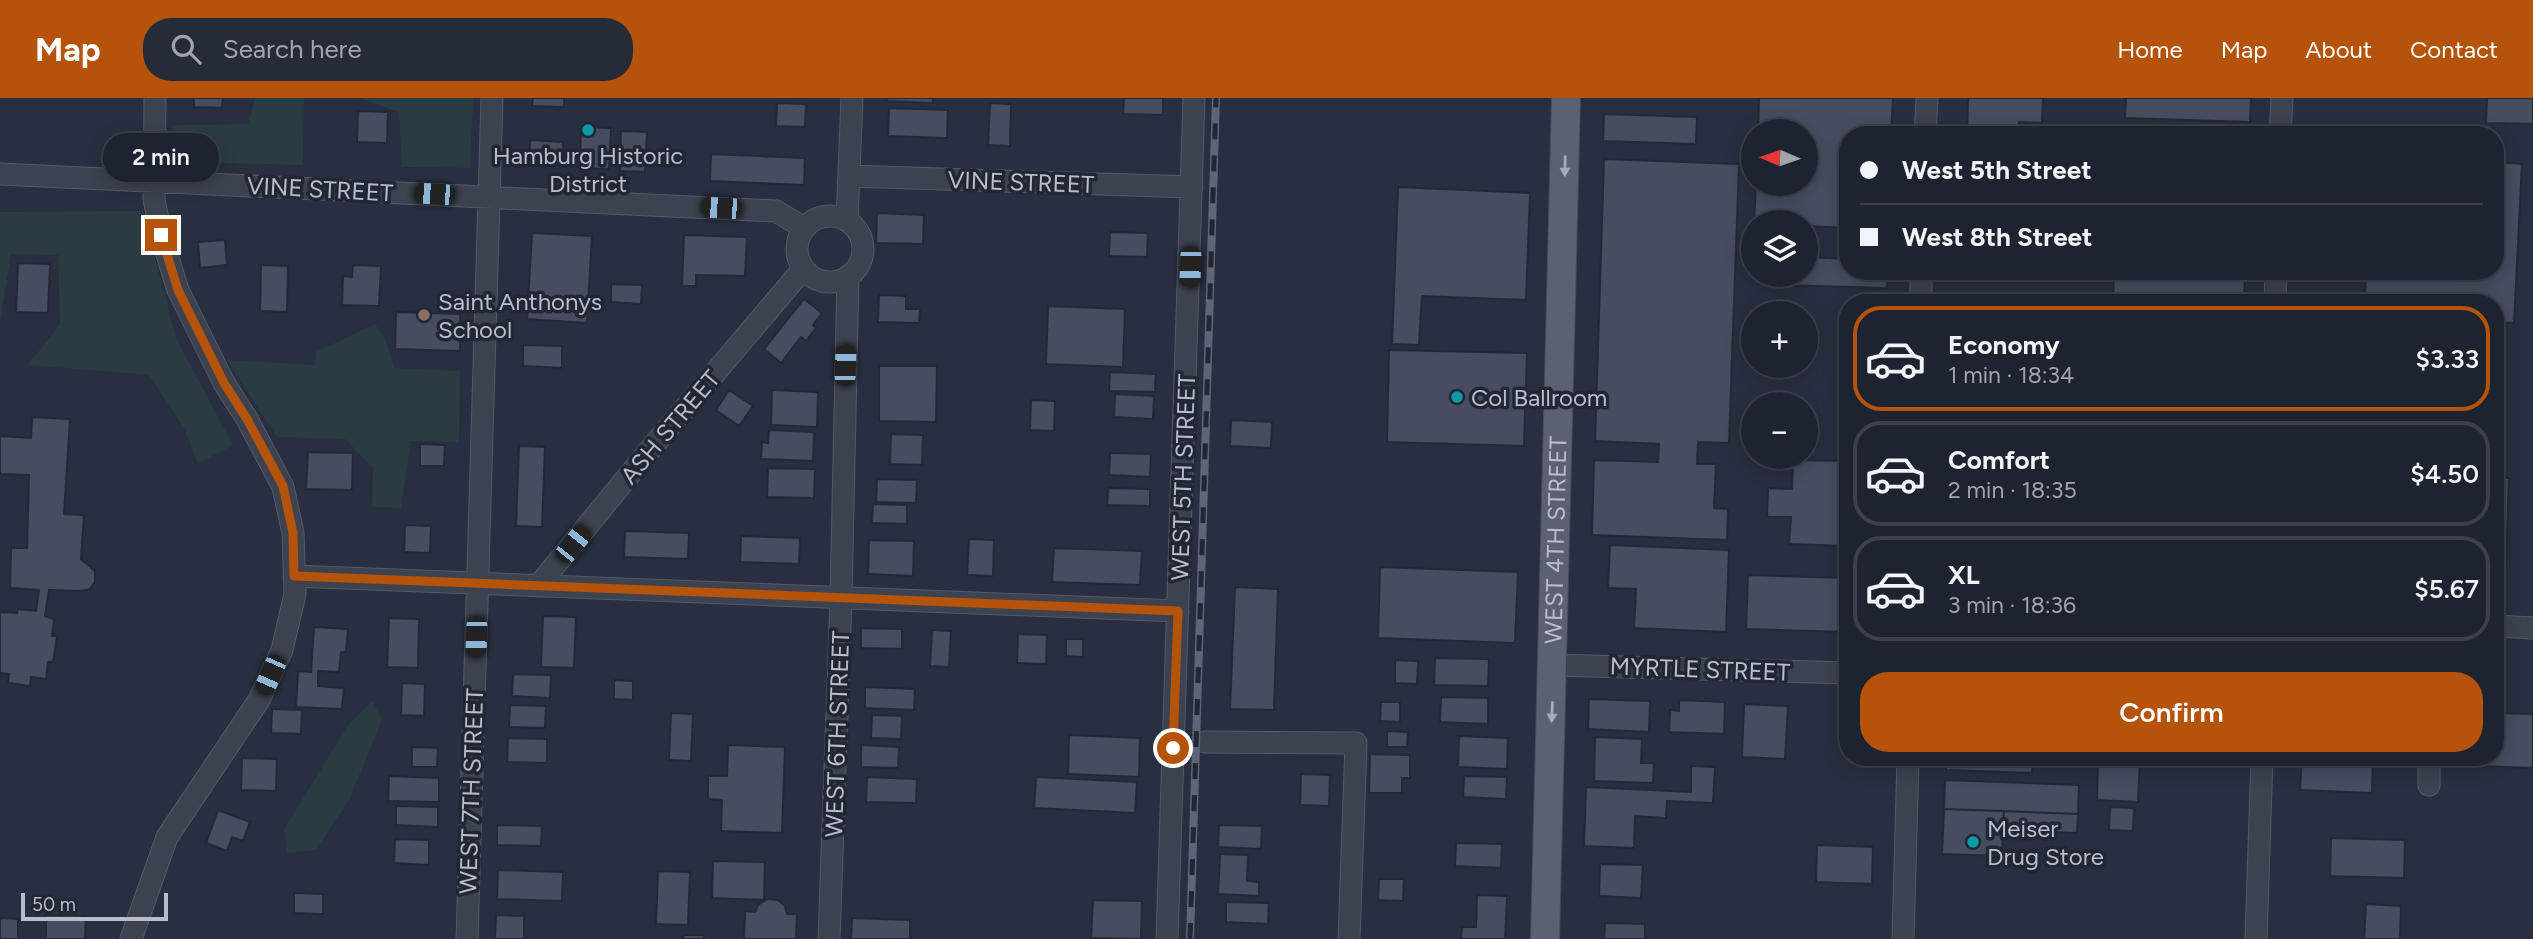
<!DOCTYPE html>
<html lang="en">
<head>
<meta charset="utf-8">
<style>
  body { margin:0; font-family:Figtree,sans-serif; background:#262b38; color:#f1f3f6; height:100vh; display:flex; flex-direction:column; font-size:26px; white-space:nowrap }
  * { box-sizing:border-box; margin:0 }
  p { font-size:23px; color:#a1a4ab }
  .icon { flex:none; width:38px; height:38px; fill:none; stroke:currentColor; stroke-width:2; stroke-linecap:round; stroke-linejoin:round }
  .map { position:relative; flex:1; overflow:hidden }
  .sheet { position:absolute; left:1839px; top:196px; width:665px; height:472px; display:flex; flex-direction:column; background:#1e2330; border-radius:28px; box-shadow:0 4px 18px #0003,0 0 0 2px #3c404c }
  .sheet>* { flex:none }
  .top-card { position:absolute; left:1839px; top:28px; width:665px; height:154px; border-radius:28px; box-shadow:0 4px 18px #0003,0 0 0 2px #3c404c; display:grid; align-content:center; height:154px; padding:0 21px; background:#1e2330 }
  .needle { width:46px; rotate:272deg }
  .buttons { position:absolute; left:1741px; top:21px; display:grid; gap:14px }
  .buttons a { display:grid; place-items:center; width:77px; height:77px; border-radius:50%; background:#1e2330; box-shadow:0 4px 18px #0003,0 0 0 2px #3c404c; font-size:35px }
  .scale { position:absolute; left:21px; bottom:18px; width:147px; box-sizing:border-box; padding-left:7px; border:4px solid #b9bdca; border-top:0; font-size:19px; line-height:24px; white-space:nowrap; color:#b9bdca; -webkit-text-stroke:5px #212735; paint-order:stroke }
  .end { position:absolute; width:32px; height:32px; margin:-16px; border:9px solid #b45309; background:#fff; box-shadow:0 0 0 4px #fff }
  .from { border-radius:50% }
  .bubble { position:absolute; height:49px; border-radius:24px; background:#1e2330; box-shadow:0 4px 18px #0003,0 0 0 2px #3c404c; font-size:23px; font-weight:600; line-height:49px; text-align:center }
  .car { position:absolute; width:21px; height:42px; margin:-21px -10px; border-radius:9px; box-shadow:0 0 5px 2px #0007; background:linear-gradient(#222 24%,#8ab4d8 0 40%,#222 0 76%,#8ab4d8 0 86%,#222 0) }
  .top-card b { display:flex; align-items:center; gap:24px; height:66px; font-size:26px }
  .top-card b+b { border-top:2px solid #3c404c }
  .top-card i { width:18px; height:18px; background:#f1f3f6 }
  ul { padding:12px 0 0; list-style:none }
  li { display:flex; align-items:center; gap:21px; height:105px; margin:0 14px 10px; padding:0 7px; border:4px solid #3c404c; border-radius:28px }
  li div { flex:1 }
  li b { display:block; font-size:26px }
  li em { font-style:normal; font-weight:600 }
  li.selected { border-color:#b45309 }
  li>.icon { width:63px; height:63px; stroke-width:1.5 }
  .button { display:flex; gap:14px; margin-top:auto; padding:14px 21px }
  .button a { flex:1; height:80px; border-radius:28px; background:#b45309; color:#fff; font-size:28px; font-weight:600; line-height:80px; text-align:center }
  header { display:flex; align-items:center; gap:42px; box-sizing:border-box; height:98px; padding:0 35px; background:#b45309; color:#fff }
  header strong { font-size:33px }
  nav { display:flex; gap:38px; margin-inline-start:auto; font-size:24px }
  .search { width:490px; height:63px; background:#262b38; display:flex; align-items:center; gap:18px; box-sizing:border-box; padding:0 24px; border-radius:28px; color:#a1a4ab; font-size:26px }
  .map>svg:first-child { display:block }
</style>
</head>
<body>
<header>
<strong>Map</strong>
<div class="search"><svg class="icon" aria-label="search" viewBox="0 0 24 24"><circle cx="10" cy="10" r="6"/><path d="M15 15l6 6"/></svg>Search here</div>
<nav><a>Home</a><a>Map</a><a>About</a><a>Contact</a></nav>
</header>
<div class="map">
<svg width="2533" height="841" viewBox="0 0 2533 841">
  <rect width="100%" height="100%" fill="#282f40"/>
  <path fill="#2a3b41" d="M255,0H304L303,67L173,64L172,27L248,26Z
    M360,0H473L470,70L402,69L399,14Z
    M143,113L176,240L233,347L198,366L184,330L149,277L28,267L60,226L58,157L11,156L0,224V114Z
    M375,226L385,240L394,270L460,273L459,344L411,343L401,410L372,409L373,370L345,341L277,339L227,262L315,267L316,254Z
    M372,603L382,622L349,702L316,752L287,755L284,731L349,626Z"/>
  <path fill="#454d5f" stroke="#232937" stroke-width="2" d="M194,0H223L222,10L194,9Z
    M533,0H564V9L532,8Z
    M887,0H933V5L886,3Z
    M1124,0H1163V17L1123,16Z
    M1759,0H1893L1891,37H1848V130L1806,128V124H1754L1756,86H1806V33H1758Z
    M1968,0H2043L2042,25L2019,24L2018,37H1967Z
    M2126,0H2251L2250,24L2125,20Z
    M2487,0H2533V26L2486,25Z
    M777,5L806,6L805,29L776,28Z
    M990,5L1011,6L1010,48L988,47Z
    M889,10L948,12L947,40L888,38Z
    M358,13L388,14L387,45L357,44Z
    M1604,16L1697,19L1696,46L1603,43Z
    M581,29L611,30L609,71L580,70Z
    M621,33L647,34L645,74L620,73Z
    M530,42L563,44L562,68L529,67Z
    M711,56L805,60L804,87L710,83Z
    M1604,61L1739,66L1729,345L1698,344L1697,366H1716L1714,410L1728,411L1727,442L1592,437L1594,362L1658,364L1659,346L1595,343Z
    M2496,64L2522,66L2514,225L2496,224V205H2370V200H2365L2366,173H2496Z
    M1398,89L1530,95L1526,202L1422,198L1419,247L1392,246Z
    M877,115L924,117L923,146L876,145Z
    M1110,134L1148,135L1147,159L1109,158Z
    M532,135L592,138L587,225L527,221Z
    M684,137L747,139L745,178L696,177V188H682Z
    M225,142L227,167L200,170L198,144Z
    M1806,159L1848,161V173H1888L1887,190L1778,187V177H1806Z
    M18,165L50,166L48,215L16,214Z
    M261,167L288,168L287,214L260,213Z
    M353,167L381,168L379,208L342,207L343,178L352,179Z
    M2114,173L2245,175L2244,205H2113Z
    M611,186L642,187L641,206L611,204Z
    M879,197L906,198V211H920L919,225L878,224Z
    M804,201L822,215L813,227L816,230L806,243L801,239L781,265L764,251Z
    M1048,208L1125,211L1123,269L1046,266Z
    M396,214L460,216V253L395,251Z
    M523,247L562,248V270L523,268Z
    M1389,252L1527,255L1524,348L1387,344Z
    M879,268H937L936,324L879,323Z
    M1110,274L1156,276L1155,294L1109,293Z
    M729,292L753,308L739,328L716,312Z
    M772,292L818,294L817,329L771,327Z
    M1115,296L1154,298L1153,321L1114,319Z
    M1031,302L1055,303L1054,333L1030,332Z
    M32,319L70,321L64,416L84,417L81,461L95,473V484L90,491L80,493L49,492L45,518L54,521L52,538H57L53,564H48L46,581L31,579L30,588L8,585L9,576L0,575V514L17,515L18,511L36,513L39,492L10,490L11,450H27L29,377L0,376V338L31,340Z
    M1231,322L1272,324L1271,350L1230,348Z
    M769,332L814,334L813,363L761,361L762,344L768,345Z
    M891,336L923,337L922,367L890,366Z
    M420,346L445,347L444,368H420Z
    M519,348L545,349L542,429L516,428Z
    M308,354L353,355L352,392L306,391Z
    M1110,355L1151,356L1150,379L1109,377Z
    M1793,362L1848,363V448L1789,446L1791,419H1767L1768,390L1792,391Z
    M768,370L815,371L814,400L767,399Z
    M2496,380H2509L2506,469H2496Z
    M877,381L917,382L916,405L876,404Z
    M1108,390L1150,391V408L1107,407Z
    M873,406L907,407V426L872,425Z
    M405,427L431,428L430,455L404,454Z
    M625,433L689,435L688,461L624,459Z
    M741,438L800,440L799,466L740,464Z
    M969,441L994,442L993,478L967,477Z
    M869,442L914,443L913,478L868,476Z
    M1610,447L1729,452L1726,534L1634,530L1636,491L1608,490Z
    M1054,450L1142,453L1140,487L1052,484Z
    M1380,469L1518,474L1515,545L1378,540Z
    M1748,477L1848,480V534L1746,531Z
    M1235,489L1278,491L1274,612L1230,611Z
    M543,518L576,519L574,570L541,569Z
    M389,520L419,521L418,570L387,569Z
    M314,529L348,531L346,554H341L339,574L318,573V588L344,590L342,611L296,609L298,573L311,574Z
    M861,530L902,531V551L861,550Z
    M932,532L951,533L949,569L930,568Z
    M1018,536L1047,537L1046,566L1017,565Z
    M1066,541H1083V559L1066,558Z
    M1435,560L1489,561L1488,588L1434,587Z
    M1395,562L1418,563L1417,586L1395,585Z
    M513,576L551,577L550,600L512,598Z
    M614,582L633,583V602L614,601Z
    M402,585L425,586L424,618L401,617Z
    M865,589L915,591L914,612L865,610Z
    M1441,599L1488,600V626L1440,624Z
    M1589,601L1650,603L1649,634L1588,631Z
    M1679,602L1725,604L1724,636L1669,634L1670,612L1679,613Z
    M1381,604H1400V624L1380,623Z
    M1744,606L1788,608L1785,661L1742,659Z
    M510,607L546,608L545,630L509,629Z
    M272,611L302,612L301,636L271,635Z
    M671,615L693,616L691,663L669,662Z
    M2496,615L2533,616V670L2477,668V660H2496Z
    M872,617L902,618L901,641L871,640Z
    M1387,633L1408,634L1407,649H1387Z
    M1069,637L1140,640L1139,679L1068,676Z
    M1459,638L1508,640L1507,671L1458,669Z
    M1595,639L1642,641L1641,665H1654L1653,685L1594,683Z
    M508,640L547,641V665L507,664Z
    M728,647L785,649L782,735L721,733L722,702L708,701V678H727Z
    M861,647L899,649L898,670L861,669Z
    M412,649L438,650L437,669H412Z
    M1370,656L1410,657V680H1402V695H1369Z
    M242,660L277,661L276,693L241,692Z
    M1946,660H2033L2032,675L1946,672Z
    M2098,660H2140L2138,704L2097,702Z
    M2302,660H2373L2372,695L2300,692Z
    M1691,668L1715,669L1713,705L1667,703L1666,720L1635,718L1634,750L1584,748L1586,689L1691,694Z
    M1301,676L1330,677L1329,708L1300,707Z
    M389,678L439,680V704L388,703Z
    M1464,678L1507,679L1506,701L1463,699Z
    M867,679L917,681L916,705L866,704Z
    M1036,679L1137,684L1135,715L1034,710Z
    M1945,682L2079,687L2078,716L1944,711Z
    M396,708L438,709V729L396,727Z
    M2110,709L2134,710L2133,733L2109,732Z
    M1944,711L2004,713L2002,758L1942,756Z
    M218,712L250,724L243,743L232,739L227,753L206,745Z
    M2004,713L2078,716L2077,735L2003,732Z
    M497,727L542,728L541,748L497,747Z
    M1219,727L1262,728L1261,751L1218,749Z
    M2331,740L2405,742L2404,780L2330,778Z
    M395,741L429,742V767L394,765Z
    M1456,745L1502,746L1501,770L1455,768Z
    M1817,747L1873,749L1872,786L1816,784Z
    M1220,756L1248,757L1247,783L1259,784V798L1218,796Z
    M713,763L765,764L764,802L712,800Z
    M1600,766L1643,767L1641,800L1599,798Z
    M498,772L563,774L562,803L497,801Z
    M658,773L690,774L688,827L656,826Z
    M1379,781H1404L1403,803L1378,802Z
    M294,795L323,796V816L294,815Z
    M1477,797L1507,798L1505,841H1461L1462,829H1476Z
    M767,801L778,802L785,808L787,816H797L796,841H744L745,813L755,814L758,807Z
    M1093,802L1142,803L1141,841L1091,840Z
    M1226,804L1269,805L1268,826L1226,824Z
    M2366,806L2401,808L2400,841H2364Z
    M46,817L86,818L85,841H46Z
    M496,817L524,818V841H495Z
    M0,820L18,821V841H0Z
    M852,820L910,822V841H851Z
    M1605,825L1645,826V841H1604Z
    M684,837H704V841H683Z"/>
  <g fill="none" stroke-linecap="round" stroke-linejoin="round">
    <defs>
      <path id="minor" d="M1925,37L1927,0
        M2280,37L2282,0
        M0,76L776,113L804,130
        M850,78L1192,89
        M797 151a33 33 0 1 1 66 0a33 33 0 1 1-66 0Z
        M847,123L852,0
        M1921,205V173
        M2275,205L2276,173
        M294,478L1178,513
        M538,488L653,348L803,171
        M2496,528L2533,530
        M1553,567L1848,575
        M1205,644L1356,645L1349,841
        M2429,687V660
        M131,841L167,739L259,602L282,552L295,496L293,435L283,389L247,321L224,285L178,192L161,137L154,101L155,0
        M467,841L492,0
        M829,841L841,501L848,178
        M1167,841L1194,0
        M1903,841L1908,660
        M2256,841L2262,660"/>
      <g id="major">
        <path id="s1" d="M1545,841L1566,0"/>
      </g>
    </defs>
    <use href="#minor" stroke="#545a67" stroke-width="23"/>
    <use href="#major" stroke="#464b59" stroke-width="30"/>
    <use href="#minor" stroke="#3c4250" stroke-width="21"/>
    <use href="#major" stroke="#5b6170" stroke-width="28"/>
    <defs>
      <path id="rail" d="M1190,841L1216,0"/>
    </defs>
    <use href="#rail" stroke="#5f6577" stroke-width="8"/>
    <use href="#rail" stroke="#212735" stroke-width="5" stroke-dasharray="16" stroke-linecap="butt"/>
  </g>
  <defs><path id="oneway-solid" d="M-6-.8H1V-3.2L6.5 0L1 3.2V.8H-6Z" transform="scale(1.75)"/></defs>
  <g fill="#a6abb8">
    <use href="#oneway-solid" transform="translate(1565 68) rotate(91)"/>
    <use href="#oneway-solid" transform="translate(1552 614) rotate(92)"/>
  </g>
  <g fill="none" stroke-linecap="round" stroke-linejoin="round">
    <path stroke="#b45309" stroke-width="9" d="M161,137L178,192L224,285L247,321L283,388L293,435L294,478L1178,513L1173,650"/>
  </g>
  <g fill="#0f9aa8" stroke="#212735" stroke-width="2.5">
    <circle cx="588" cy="32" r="7"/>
    <circle cx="1457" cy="299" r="7"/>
    <circle cx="1973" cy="744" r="7"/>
  </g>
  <circle fill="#8d6e63" stroke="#212735" stroke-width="2.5" cx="424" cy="217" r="7"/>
  <g text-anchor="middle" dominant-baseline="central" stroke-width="7" stroke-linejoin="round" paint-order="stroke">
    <g font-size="24" fill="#b9bdca" stroke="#212735" text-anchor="start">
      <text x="588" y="57" text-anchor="middle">Hamburg Historic<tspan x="588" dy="28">District</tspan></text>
      <text x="438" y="203">Saint Anthonys<tspan x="438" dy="28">School</tspan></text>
      <text x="1471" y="299">Col Ballroom</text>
      <text x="1987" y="730">Meiser<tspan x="1987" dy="28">Drug Store</tspan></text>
    </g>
    <g font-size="24" fill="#b9bdca" stroke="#212735">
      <text transform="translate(1021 84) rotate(2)">VINE STREET</text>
      <text transform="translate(320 91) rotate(3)">VINE STREET</text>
      <text transform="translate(670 329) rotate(-50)">ASH STREET</text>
      <text transform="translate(1183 379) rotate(-88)">WEST 5TH STREET</text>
      <text stroke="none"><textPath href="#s1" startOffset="399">WEST 4TH STREET</textPath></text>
      <text transform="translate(1700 571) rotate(2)">MYRTLE STREET</text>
      <text transform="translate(837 636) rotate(-88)">WEST 6TH STREET</text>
      <text transform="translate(471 693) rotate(-88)">WEST 7TH STREET</text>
    </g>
  </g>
</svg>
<div class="buttons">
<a><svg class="needle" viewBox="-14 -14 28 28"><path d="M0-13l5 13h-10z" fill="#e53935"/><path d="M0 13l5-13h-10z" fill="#a1a4ab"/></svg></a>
<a><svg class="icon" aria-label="layers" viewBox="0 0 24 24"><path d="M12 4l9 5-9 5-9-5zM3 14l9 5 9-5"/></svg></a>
<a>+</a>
<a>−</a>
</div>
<div class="scale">50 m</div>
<i class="end from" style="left:1173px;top:650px"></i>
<i class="end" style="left:161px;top:137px"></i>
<div class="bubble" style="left:103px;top:35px;width:116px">2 min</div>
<i class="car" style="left:434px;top:96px;rotate:273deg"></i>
<i class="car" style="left:721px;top:110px;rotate:273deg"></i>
<i class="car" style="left:1190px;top:169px;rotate:182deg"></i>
<i class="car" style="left:845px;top:267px;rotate:2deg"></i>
<i class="car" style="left:573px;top:446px;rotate:39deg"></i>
<i class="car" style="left:476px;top:539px;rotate:182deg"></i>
<i class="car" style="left:270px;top:577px;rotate:204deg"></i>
<div class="top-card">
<b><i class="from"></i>West 5th Street</b>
<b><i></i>West 8th Street</b>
</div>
<section class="sheet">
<ul>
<li class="selected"><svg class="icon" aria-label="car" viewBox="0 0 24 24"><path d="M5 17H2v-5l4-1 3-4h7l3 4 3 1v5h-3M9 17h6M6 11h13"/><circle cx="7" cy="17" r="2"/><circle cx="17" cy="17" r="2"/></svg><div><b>Economy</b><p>1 min · 18:34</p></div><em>$3.33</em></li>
<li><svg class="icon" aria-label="car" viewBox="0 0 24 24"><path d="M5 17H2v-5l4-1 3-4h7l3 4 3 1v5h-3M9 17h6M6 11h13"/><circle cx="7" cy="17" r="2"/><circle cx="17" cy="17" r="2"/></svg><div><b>Comfort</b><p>2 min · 18:35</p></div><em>$4.50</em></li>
<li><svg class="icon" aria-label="car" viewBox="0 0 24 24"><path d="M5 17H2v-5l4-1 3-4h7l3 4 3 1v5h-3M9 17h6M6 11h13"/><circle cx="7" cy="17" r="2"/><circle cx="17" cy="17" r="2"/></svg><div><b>XL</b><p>3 min · 18:36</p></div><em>$5.67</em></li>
</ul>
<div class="button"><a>Confirm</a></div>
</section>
</div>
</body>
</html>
